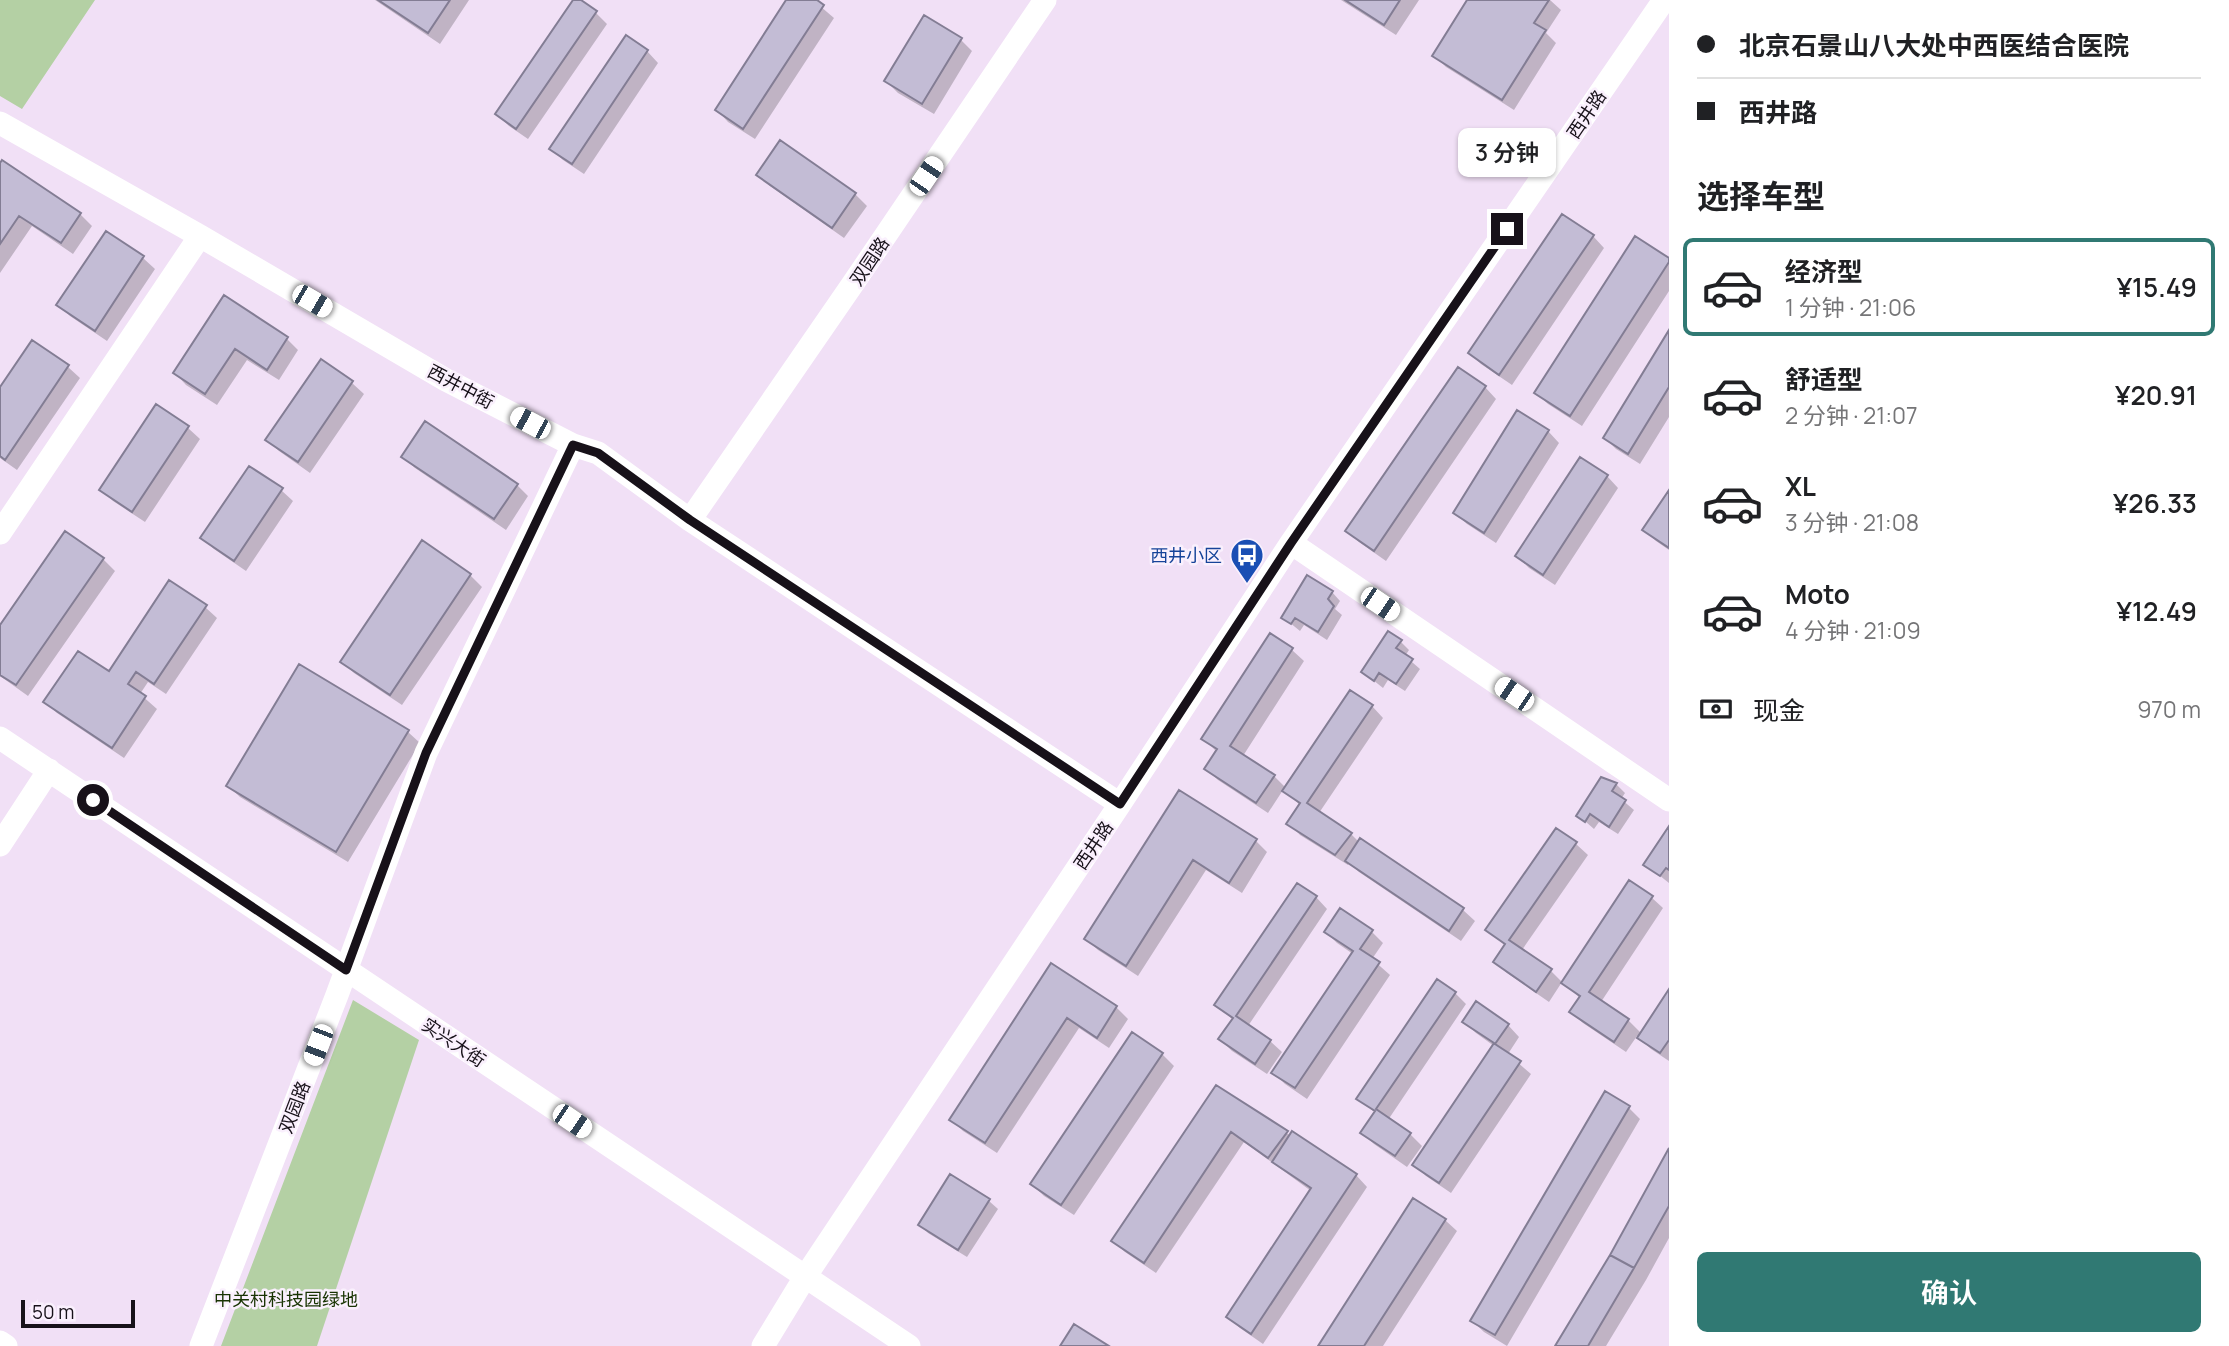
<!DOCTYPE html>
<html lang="zh">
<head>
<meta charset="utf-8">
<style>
  body { margin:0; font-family:Manrope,"Noto Sans SC",sans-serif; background:#f2f2f2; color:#202124; height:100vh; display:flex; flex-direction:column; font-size:26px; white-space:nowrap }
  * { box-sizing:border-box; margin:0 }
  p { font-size:23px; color:#757577 }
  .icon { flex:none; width:38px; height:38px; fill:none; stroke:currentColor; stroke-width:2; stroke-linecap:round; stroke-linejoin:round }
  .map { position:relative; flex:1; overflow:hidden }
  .details { display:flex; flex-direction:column; background:#fff; width:560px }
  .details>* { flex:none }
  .guide { display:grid; align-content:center; height:154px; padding:0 28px; background:#fff }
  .scale { position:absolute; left:21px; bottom:18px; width:114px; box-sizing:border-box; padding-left:7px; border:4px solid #171119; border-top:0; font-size:19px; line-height:24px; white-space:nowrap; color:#171119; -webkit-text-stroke:5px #faf0fd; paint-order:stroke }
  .end { position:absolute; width:32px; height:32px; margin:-16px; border:9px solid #171119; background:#fff; box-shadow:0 0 0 4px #fff }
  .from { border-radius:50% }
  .bubble { position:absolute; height:49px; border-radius:10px; background:#fff; box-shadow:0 2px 5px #0004; font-size:23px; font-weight:600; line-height:49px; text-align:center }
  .car { position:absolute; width:21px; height:42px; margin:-21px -10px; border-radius:9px; box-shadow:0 0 5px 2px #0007; background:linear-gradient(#fff 24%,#345 0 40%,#fff 0 76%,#345 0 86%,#fff 0) }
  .guide b { display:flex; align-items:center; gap:24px; height:66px; font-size:26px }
  .guide b+b { border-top:2px solid #e0e0e0 }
  .guide i { width:18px; height:18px; background:#202124 }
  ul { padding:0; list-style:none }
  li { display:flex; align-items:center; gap:21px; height:98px; margin:0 14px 10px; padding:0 14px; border:4px solid transparent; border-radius:10px }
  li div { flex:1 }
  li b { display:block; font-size:26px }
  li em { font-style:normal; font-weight:600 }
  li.current { border-color:#307973 }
  li>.icon { width:63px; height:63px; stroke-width:1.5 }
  h2 { padding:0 28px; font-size:32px; line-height:84px }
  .pay { display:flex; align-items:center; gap:18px; height:77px; padding:0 28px; font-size:26px }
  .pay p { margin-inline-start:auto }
  .button { display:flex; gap:14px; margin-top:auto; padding:14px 28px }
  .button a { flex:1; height:80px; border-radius:10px; background:#307973; color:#fff; font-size:28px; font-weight:600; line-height:80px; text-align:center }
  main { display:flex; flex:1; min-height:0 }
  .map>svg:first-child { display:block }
</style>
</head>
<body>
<main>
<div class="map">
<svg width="1669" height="1346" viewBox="0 0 1669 1346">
  <rect width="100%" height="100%" fill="#f1e0f6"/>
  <path fill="#b4d0a4" d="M0,0H95L22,109L0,96Z
    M353,1000L419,1040L317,1346H221Z"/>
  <path fill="#0003" d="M375,0H469L440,44Z
    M575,0L596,13L607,24L528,139L509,126L497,114Z
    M789,0H813L834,18L755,139L728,122L717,110Z
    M1341,0H1419L1396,35Z
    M1469,0H1550L1561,10L1546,33L1556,43L1514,110L1446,67L1434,55Z
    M961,40L972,51L934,114L898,93L886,81Z
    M647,51L658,63L584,174L563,160L551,149Z
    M780,142L855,194L867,206L844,238L770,186L758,175Z
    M3,162L80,214L92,226L73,254L32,226L0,273V167Z
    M107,233L143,258L155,269L107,341L70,316L59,305Z
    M1593,236L1604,248L1512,385L1481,364L1470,353Z
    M1636,239L1669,260V291L1582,426L1548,404L1536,393Z
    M225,298L287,339L298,350L279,380L247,360L217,405L186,385L175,373Z
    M1669,333V417L1640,464L1616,449L1605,438Z
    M32,342L68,367L80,378L17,470L0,458V390Z
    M321,361L352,383L364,394L310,473L279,451L267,440Z
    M1485,387L1496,399L1386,561L1359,542L1347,531Z
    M157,407L188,428L200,439L145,522L113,501L102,490Z
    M1548,431L1559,443L1496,543L1467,524L1455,513Z
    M403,457L517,485L528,496L506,530L415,468Z
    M1607,476L1618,488L1555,585L1529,568L1517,556Z
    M281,490L293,501L246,571L214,549L202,538Z
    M1669,493V550L1656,541L1644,529Z
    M103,559L115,571L28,696L0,676V628Z
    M470,575L482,587L402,705L354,673L343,662Z
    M1332,592L1340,601L1335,609L1342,615L1327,640L1304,625L1300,631L1284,618Z
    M205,607L217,618L166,694L148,682L140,694L157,709L124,758L57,713L46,702L109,674Z
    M1271,636L1292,650L1304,661L1243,756L1274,776L1286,788L1372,706L1383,718L1319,813L1351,834L1360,843L1361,841L1463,910L1475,921L1461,941L1359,872L1349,863L1348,865L1300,835L1289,823L1300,805L1283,790L1268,813L1218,780L1206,769L1217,752L1204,739Z
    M1400,641L1409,650L1405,656L1420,669L1405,691L1388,680L1383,688L1363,672Z
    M300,667L408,732L420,743L348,862L240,797L228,786Z
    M1602,779L1616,784L1625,793L1621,799L1634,810L1618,834L1599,822L1594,829L1578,815Z
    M1180,792L1256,841L1267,852L1242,893L1206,870L1138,976L1098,950L1086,939Z
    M1557,830L1576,844L1588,855L1522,950L1551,971L1562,982L1549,1002L1507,973L1495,962L1506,946L1487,930Z
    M1669,830V883L1645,864Z
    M1316,897L1327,909L1248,1026L1270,1041L1282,1052L1267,1074L1232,1051L1220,1039L1233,1020L1217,1005Z
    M1651,897L1663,908L1601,1002L1628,1020L1642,1034L1669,992V1061L1651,1049L1637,1036L1626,1052L1583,1023L1571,1012L1580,998L1563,983Z
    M1326,932H1372L1383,943L1372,959L1390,975L1307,1099L1285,1084L1273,1072L1353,954L1337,943Z
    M1051,965L1116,1007L1128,1019L1109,1048L1079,1028L997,1153L963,1131L951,1119Z
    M1455,993L1466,1004L1388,1120L1410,1134L1422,1146L1407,1167L1374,1144L1362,1133L1376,1114L1359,1098Z
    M1465,1022L1508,1025L1519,1037L1508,1054L1531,1074L1451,1193L1426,1176L1414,1164L1494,1046L1476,1033Z
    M1133,1034L1162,1054L1174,1066L1074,1215L1044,1196L1032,1184Z
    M1216,1087L1291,1136L1356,1175L1367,1187L1263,1344L1240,1328L1228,1317L1311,1191L1244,1142L1156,1273L1125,1252L1113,1241Z
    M1628,1107L1640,1119L1507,1346L1484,1332L1472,1321Z
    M1669,1152V1238L1646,1280L1606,1346H1557L1611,1256Z
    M951,1176L989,1201L998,1209L967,1257L928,1233L920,1224Z
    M1445,1220L1457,1231L1383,1346H1320Z"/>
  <path fill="#c3bcd5" stroke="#837d94" stroke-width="2" d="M378,0H450L428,33Z
    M573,0H581L597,11L516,129L495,114Z
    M786,0H817L824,5L743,129L715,110Z
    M1345,0H1400L1384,25Z
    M1467,0H1549L1534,23L1546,30L1502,100L1432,56Z
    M924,15L962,38L922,104L884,81Z
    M626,35L648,50L572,164L549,149Z
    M780,140L856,193L832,228L756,175Z
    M2,160L81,213L61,243L19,216L0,244V163Z
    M1562,214L1594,235L1499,375L1468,353Z
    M106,231L144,256L95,331L56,305Z
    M1635,236L1669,258V262L1570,416L1534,393Z
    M224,295L288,337L267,370L235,349L205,394L173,373Z
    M1669,330V387L1628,454L1603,438Z
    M32,340L69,365L5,460L0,456V387Z
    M321,359L353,381L298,462L265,440Z
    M1458,367L1486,386L1374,551L1345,531Z
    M156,404L189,426L132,512L99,490Z
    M1517,410L1549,430L1484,533L1453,513Z
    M425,421L518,484L494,519L401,457Z
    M1580,457L1608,475L1543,575L1515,556Z
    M249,466L283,488L234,561L200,538Z
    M1669,490V548L1642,530Z
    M65,531L104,558L16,685L0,675V625Z
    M422,540L471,574L390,695L340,662Z
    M1307,575L1333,591L1328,599L1334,606L1318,632L1295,618L1291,624L1281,618Z
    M169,580L207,605L154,684L136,672L128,684L146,696L112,748L43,702L78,651L109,671Z
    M1388,631L1402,640L1396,648L1413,659L1396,684L1379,673L1374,681L1361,672Z
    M1270,633L1293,648L1230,746L1275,775L1256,803L1204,769L1217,749L1201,739Z
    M299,664L409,730L336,852L226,786Z
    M1350,690L1373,705L1307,803L1352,833L1335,855L1286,824L1300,803L1282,791Z
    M1601,777L1617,783L1612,791L1626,800L1609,827L1590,814L1585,822L1576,816Z
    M1179,790L1257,839L1229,883L1193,860L1126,966L1084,939Z
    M1669,826V870L1666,868L1660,876L1643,865Z
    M1556,828L1577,842L1509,940L1552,969L1536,992L1493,962L1505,944L1485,930Z
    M1360,838L1464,908L1449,931L1345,861Z
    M1629,880L1653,896L1589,992L1629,1019L1614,1042L1569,1012L1580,996L1561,983Z
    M1297,883L1317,896L1236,1016L1271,1040L1255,1064L1218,1039L1233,1018L1214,1005Z
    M1340,908L1373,930L1360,949L1380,962L1295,1088L1271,1073L1353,951L1324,932Z
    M1051,963L1117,1006L1097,1038L1067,1018L985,1143L949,1120Z
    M1437,979L1456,992L1376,1109L1411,1133L1395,1156L1360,1133L1375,1111L1356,1099Z
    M1669,989V1040L1660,1053L1637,1038Z
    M1476,1001L1509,1024L1495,1044L1521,1061L1439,1183L1412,1165L1494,1043L1462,1022Z
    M1132,1032L1163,1053L1061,1205L1030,1184Z
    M1216,1085L1288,1131L1268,1158L1231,1132L1144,1263L1111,1241Z
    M1605,1091L1630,1106L1495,1335L1470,1321Z
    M1292,1131L1357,1174L1251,1334L1226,1317L1311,1188L1272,1162Z
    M1669,1148V1206L1634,1268L1610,1255Z
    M950,1174L990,1199L958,1250L918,1225Z
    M1413,1198L1446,1219L1364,1346H1318Z
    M1610,1255L1634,1268L1588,1346H1555Z
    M1074,1324L1109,1346H1060Z"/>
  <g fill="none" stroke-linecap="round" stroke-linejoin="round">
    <path stroke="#fff" stroke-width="23" d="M0,123L200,236L446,380L573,445L598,453L690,520L1120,804
      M690,520L852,285L1045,0
      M0,533L200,236
      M1291,543L1669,800
      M0,738L909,1346
      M0,845L49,770
      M0,1342L6,1346
      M201,1346L337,995L426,753L573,445
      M763,1346L805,1277L1120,804L1291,543L1664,0"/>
  </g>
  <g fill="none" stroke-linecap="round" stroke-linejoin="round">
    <path stroke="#171119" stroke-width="9" d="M93,800L346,970L426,753L573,445L598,453L690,520L1120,804L1291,543L1507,229"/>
  </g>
  <defs>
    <symbol id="bus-pin" viewBox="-11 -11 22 30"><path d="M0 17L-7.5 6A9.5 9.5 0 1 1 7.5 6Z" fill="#1a4fb4" stroke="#faf0fd"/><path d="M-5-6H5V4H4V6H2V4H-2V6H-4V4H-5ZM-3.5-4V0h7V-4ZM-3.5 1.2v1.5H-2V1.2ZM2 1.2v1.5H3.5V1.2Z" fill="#fff"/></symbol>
  </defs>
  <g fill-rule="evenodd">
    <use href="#bus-pin" x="1228" y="536" width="38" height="52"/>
  </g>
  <g text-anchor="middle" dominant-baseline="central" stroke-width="5" stroke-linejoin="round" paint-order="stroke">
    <g font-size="18" fill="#171119" stroke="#faf0fd">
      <text transform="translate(1586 114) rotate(-56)">西井路</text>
      <text transform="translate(869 261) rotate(-56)">双园路</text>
      <text transform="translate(461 386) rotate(28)">西井中街</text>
      <text transform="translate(1093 845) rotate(-56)">西井路</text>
      <text transform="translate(454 1042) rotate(34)">实兴大街</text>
      <text transform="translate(294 1107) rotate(-69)">双园路</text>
    </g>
    <g font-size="18" fill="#164399" stroke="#faf0fd" text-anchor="end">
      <text x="1222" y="555">西井小区</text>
    </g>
    <g font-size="18" fill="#183302" stroke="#faf0fd">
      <text x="286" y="1299">中关村科技园绿地</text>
    </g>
  </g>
</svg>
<div class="scale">50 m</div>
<i class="end from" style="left:93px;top:800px"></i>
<i class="end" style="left:1507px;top:229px"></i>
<div class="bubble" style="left:1458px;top:128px;width:98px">3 分钟</div>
<i class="car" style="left:926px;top:176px;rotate:34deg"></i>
<i class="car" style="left:312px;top:301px;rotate:120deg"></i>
<i class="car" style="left:530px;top:423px;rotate:298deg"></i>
<i class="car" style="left:1380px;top:604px;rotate:124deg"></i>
<i class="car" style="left:1514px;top:694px;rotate:304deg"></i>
<i class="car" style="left:318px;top:1045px;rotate:201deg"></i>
<i class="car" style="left:572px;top:1121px;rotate:124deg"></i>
</div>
<section class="details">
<div class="guide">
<b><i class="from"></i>北京石景山八大处中西医结合医院</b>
<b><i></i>西井路</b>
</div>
<h2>选择车型</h2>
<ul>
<li class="current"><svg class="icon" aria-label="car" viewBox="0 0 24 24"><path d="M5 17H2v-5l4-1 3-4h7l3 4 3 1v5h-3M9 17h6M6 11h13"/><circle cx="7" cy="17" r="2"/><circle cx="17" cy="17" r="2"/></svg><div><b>经济型</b><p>1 分钟 · 21:06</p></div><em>¥15.49</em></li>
<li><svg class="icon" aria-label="car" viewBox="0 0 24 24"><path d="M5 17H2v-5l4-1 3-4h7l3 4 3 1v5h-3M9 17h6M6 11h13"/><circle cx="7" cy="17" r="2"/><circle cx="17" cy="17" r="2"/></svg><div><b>舒适型</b><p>2 分钟 · 21:07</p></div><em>¥20.91</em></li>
<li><svg class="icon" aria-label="car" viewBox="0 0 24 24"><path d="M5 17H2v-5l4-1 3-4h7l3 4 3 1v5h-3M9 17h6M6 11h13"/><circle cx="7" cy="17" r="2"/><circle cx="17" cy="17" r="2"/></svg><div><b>XL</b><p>3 分钟 · 21:08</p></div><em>¥26.33</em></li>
<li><svg class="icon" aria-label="car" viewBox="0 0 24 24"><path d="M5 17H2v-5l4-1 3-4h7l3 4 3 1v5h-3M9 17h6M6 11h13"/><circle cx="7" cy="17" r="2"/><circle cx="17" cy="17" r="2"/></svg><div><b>Moto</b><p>4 分钟 · 21:09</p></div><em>¥12.49</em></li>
</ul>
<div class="pay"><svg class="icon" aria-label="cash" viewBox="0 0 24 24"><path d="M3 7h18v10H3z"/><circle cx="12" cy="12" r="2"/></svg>现金<p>970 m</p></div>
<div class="button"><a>确认</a></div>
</section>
</main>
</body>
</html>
